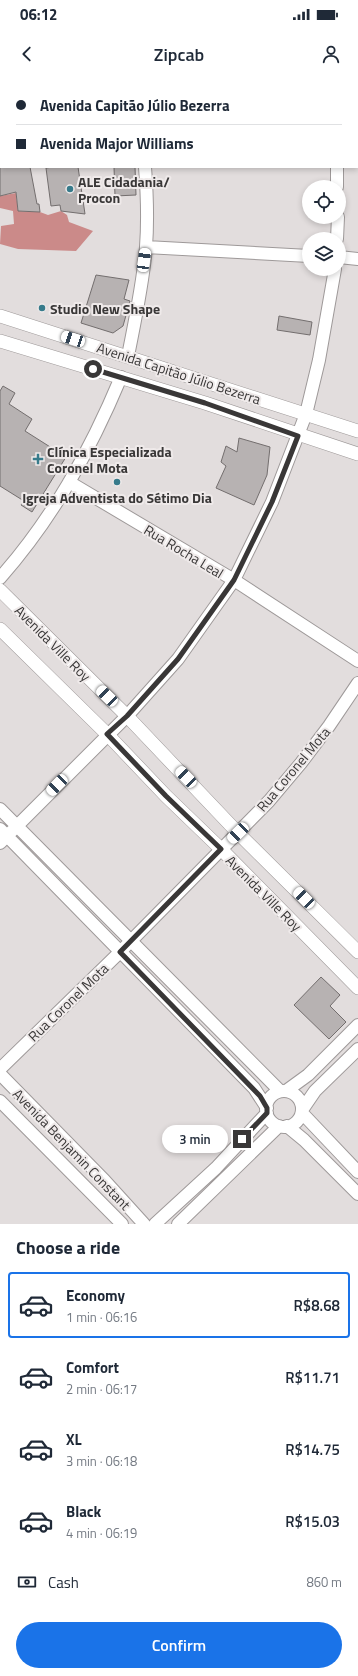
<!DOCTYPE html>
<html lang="en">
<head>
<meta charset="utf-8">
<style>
  body { margin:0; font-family:"Titillium Web",sans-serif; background:#f6f6f7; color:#1f2937; height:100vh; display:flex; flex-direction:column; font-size:15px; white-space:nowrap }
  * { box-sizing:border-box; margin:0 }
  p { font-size:13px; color:#747a83 }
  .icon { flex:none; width:22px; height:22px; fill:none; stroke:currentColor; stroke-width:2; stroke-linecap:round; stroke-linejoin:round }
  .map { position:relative; height:1144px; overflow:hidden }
  .drawer { display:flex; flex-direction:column; background:#fff; flex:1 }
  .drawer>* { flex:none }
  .hud { position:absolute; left:0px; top:0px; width:358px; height:88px; box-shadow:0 2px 6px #0003; display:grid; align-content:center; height:88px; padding:0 16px; background:#fff }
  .fabs { position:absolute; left:302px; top:100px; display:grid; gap:8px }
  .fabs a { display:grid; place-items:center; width:44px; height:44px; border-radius:50%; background:#fff; box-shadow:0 2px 6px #0003; font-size:20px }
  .end { position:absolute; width:18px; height:18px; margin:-9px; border:5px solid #393737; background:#fff; box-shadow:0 0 0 2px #fff }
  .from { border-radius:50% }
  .bubble { position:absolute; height:28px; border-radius:14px; background:#fff; box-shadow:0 2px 6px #0003; font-size:13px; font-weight:600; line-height:28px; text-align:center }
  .car { position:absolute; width:12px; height:24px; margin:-12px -6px; border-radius:5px; box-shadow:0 0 3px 1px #0007; background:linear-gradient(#fff 24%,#345 0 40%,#fff 0 76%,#345 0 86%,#fff 0) }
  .hud b { display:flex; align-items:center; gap:14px; height:38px; font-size:15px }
  .hud b+b { border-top:1px solid #e0e1e3 }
  .hud i { width:10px; height:10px; background:#1f2937 }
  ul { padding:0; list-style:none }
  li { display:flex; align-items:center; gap:12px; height:66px; margin:0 8px 6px; padding:0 8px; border:2px solid transparent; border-radius:4px }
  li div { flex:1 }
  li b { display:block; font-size:15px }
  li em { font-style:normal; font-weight:600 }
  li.current { border-color:#1a73e8 }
  li>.icon { width:36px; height:36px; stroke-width:1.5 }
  h2 { padding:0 16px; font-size:18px; line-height:48px }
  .pay { display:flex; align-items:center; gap:10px; height:44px; padding:0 16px; font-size:15px }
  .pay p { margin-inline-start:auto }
  .primary-button { display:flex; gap:8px; margin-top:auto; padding:8px 16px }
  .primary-button a { flex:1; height:46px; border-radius:24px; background:#1a73e8; color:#fff; font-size:16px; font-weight:600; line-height:46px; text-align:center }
  .status { display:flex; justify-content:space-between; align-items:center; height:28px; padding:0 20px; background:#fff; direction:ltr }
  .status svg { height:11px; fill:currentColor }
  header { display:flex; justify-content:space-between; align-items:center; height:52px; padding:0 16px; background:#fff; font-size:18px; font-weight:600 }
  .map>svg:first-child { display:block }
</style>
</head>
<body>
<div class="status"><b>06:12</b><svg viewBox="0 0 49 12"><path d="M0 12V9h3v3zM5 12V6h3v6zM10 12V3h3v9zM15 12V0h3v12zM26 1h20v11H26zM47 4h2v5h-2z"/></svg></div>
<header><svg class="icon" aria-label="back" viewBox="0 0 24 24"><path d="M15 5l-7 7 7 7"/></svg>Zipcab<svg class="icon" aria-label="person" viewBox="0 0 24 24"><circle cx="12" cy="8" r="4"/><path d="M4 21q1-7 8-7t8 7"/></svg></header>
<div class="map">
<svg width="358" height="1144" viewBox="0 0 358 1144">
  <rect width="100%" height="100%" fill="#e2dddd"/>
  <path fill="#cb8a89" d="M56,0H120L121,1H56Z
    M16,113L18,131L40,132L48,135L61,131L67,135L69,142L93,151L76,171L18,169L0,164L1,146L14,144L13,131L0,128V116Z"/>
  <path fill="#b7b2b2" stroke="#736e6e" d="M0,87H30L37,124H39L40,132L18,131L16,112L0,116Z
    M53,87H78L85,134L61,131L60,125L51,126L46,88Z
    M114,87H135L136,115L115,116Z
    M96,195L129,200L124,219L130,221L123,246L113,253L81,243Z
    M279,236L312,242L310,255L277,250Z
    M3,306L15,313L9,324L32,339L25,351L66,377L32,432L21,425L24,421L0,406V311Z
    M239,358L270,367L267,395L254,425L216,408L226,386L221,382L226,366L237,372Z
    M321,897L340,915L330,926L346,942L329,959L294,925Z"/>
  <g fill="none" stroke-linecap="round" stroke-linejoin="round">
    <defs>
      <path id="secondary" d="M134,0V1
        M328,0V1
        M357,12H358
        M0,64L1,63
        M337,87V107
        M337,159L338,137
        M146,167L309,176
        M339,177L358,179
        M128,276C135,240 143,204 146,167C148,140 147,113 145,87
        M69,402L234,500L358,581
        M0,498C53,438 90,371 121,297
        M0,729L280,1011
        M0,749L254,1008L267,1028
        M0,763L127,636L178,579L234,500L272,422L306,334L319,280L335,189
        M0,989L120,872L269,721L301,683L329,646L358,603
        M0,994L105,1101L144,1144
        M286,1011L308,995L358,945
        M266 1029a18 18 0 1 1 36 0a18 18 0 1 1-36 0Z
        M0,1021L122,1144
        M302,1030L315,1011L358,969
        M302,1033L358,1092
        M287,1046L304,1060L358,1114
        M155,1144L216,1088L267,1033
        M178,1144L279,1046"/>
      <path id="primary" d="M0,236L358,351
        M0,261L205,323L358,374
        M0,510L127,636L238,753L358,872
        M0,549L107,654L166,716L221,769L358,908"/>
    </defs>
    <use href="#secondary" stroke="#9e9999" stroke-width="14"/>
    <use href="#primary" stroke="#9e9999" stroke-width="14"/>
    <use href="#secondary" stroke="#fff" stroke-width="12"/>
    <use href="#primary" stroke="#fff" stroke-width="13"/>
  </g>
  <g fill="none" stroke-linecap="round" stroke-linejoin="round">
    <path stroke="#393737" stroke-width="5" d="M93,289L205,323L298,356L272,422L234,500L178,579L127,636L107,654L166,716L221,769L120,872L260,1016L267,1028V1033L242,1059"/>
  </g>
  <g fill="#377b8b" stroke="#efeaea" stroke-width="1.5">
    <circle cx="70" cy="109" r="4"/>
    <circle cx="42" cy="228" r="4"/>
    <path d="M36 373h4v4h4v4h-4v4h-4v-4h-4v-4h4z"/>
    <circle cx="117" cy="402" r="4"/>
  </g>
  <g text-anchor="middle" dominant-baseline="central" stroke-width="4" stroke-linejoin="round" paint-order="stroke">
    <g font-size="14" font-weight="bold" fill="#393737" stroke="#efeaea" text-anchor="start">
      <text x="78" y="101">ALE Cidadania/<tspan x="78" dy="16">Procon</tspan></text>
      <text x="50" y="228">Studio New Shape</text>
      <text x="47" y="371">Clínica Especializada<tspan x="47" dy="16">Coronel Mota</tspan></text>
      <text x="117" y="417" text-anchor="middle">Igreja Adventista do Sétimo Dia</text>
    </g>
    <g font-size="14" fill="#393737" stroke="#efeaea">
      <text transform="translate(179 293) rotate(18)">Avenida Capitão Júlio Bezerra</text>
      <text transform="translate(184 471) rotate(31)">Rua Rocha Leal</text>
      <text transform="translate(53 563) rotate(45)">Avenida Ville Roy</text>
      <text transform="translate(293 689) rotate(-50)">Rua Coronel Mota</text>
      <text transform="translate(264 813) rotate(45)">Avenida Ville Roy</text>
      <text transform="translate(68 922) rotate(-44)">Rua Coronel Mota</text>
      <text transform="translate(72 1069) rotate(46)">Avenida Benjamin Constant</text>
    </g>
  </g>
</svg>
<div class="fabs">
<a><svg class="icon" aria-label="locate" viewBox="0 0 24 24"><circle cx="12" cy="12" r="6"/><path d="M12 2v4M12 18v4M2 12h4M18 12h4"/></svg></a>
<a><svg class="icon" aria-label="layers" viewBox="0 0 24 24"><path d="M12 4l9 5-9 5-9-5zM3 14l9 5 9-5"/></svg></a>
</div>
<i class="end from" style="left:93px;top:289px"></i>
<i class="end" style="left:242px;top:1059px"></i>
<div class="bubble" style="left:162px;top:1045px;width:66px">3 min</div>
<i class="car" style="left:144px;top:180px;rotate:8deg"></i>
<i class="car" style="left:73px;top:259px;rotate:288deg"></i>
<i class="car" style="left:107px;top:616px;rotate:314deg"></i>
<i class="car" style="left:186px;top:697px;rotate:316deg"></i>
<i class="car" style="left:57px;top:705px;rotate:225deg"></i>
<i class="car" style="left:238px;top:753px;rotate:226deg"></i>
<i class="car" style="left:304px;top:818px;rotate:315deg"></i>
<div class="hud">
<b><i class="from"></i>Avenida Capitão Júlio Bezerra</b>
<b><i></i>Avenida Major Williams</b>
</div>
</div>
<section class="drawer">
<h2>Choose a ride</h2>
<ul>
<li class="current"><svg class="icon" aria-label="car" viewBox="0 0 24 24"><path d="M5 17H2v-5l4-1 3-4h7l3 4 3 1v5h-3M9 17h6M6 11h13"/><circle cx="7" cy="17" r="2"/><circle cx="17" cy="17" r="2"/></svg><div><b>Economy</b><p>1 min · 06:16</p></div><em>R$8.68</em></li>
<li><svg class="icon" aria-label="car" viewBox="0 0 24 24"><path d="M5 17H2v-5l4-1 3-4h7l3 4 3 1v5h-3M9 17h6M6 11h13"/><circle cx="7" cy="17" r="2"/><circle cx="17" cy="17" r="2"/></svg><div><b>Comfort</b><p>2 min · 06:17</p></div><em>R$11.71</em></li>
<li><svg class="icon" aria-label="car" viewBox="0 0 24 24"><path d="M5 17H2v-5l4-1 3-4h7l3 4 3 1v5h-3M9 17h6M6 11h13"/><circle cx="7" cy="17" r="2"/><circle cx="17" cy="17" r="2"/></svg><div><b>XL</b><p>3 min · 06:18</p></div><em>R$14.75</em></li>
<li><svg class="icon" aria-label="car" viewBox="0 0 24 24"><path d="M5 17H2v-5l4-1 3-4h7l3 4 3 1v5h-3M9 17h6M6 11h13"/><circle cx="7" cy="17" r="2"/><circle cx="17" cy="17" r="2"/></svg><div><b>Black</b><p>4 min · 06:19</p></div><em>R$15.03</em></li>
</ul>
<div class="pay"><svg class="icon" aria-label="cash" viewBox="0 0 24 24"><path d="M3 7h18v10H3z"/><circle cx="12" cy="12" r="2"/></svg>Cash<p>860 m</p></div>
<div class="primary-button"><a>Confirm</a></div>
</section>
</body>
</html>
